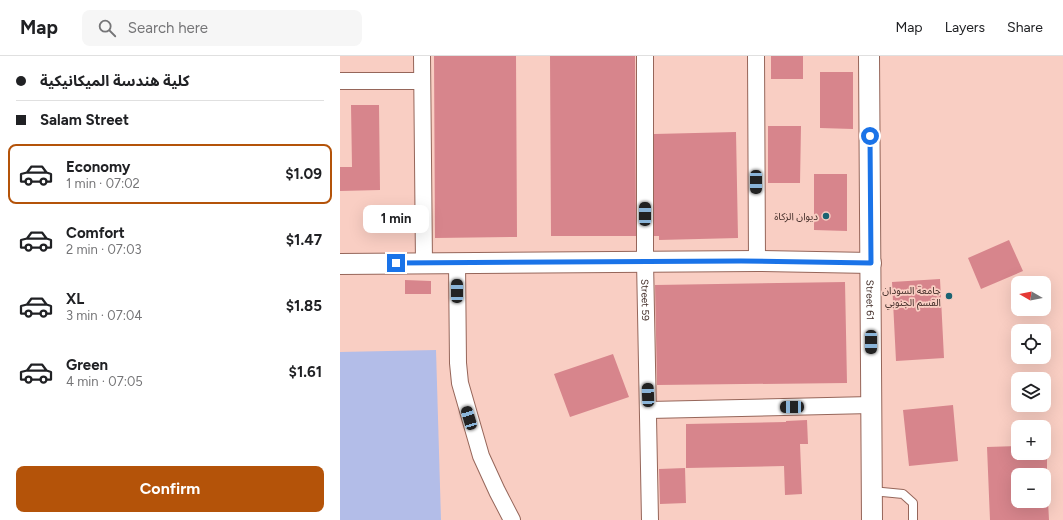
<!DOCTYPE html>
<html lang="en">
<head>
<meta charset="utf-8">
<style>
  body { margin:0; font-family:Figtree,"Noto Sans Arabic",sans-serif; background:#f6f6f6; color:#202124; height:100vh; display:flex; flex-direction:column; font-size:15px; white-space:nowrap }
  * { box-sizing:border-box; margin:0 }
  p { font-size:13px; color:#757577 }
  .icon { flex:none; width:22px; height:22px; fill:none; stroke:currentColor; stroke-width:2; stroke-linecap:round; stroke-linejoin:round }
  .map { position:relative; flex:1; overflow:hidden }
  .sheet { display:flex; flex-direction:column; background:#fff; width:340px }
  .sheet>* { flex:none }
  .hud { display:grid; align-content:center; height:88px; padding:0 16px; background:#fff }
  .needle { width:26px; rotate:279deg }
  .buttons { position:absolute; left:671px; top:220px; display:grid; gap:8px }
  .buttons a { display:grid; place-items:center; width:40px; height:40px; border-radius:8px; background:#fff; box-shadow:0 4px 16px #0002; font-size:20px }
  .end { position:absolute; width:18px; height:18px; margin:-9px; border:5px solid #1a73e8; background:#fff; box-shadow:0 0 0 2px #fff }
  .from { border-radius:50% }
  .bubble { position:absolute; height:28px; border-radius:8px; background:#fff; box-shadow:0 4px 16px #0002; font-size:13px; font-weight:700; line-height:28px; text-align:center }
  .car { position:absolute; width:12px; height:24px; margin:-12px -6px; border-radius:5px; box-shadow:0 0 3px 1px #0007; background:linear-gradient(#222 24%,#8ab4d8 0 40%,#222 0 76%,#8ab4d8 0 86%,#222 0) }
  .hud b { display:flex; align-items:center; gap:14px; height:38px; font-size:15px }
  .hud b+b { border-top:1px solid #e0e0e0 }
  .hud i { width:10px; height:10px; background:#202124 }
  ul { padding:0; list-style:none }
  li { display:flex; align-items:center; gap:12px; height:60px; margin:0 8px 6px; padding:0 8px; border:2px solid transparent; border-radius:8px }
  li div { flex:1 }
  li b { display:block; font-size:15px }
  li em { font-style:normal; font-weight:700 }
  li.active { border-color:#b45309 }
  li>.icon { width:36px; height:36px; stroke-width:1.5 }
  .action { display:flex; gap:8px; margin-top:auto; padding:8px 16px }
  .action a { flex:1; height:46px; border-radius:8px; background:#b45309; color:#fff; font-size:16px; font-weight:700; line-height:46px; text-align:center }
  header { display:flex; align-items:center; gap:24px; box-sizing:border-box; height:56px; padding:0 20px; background:#fff; border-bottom:1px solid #e0e0e0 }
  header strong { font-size:19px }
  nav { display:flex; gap:22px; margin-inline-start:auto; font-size:14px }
  .search { width:280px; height:36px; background:#f6f6f6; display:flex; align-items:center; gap:10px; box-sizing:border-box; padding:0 14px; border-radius:8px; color:#757577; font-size:15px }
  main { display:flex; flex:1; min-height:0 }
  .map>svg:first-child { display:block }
</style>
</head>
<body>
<header>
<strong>Map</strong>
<div class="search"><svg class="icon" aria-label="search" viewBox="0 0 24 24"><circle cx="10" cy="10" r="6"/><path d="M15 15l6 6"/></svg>Search here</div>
<nav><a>Map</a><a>Layers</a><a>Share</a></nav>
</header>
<main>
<section class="sheet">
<div class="hud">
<b><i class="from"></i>كلية هندسة الميكانيكية</b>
<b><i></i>Salam Street</b>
</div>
<ul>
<li class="active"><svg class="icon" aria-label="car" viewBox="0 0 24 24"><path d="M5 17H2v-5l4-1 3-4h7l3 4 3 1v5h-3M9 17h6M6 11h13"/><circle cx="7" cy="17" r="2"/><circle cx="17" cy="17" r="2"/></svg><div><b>Economy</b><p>1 min · 07:02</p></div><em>$1.09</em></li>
<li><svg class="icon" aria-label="car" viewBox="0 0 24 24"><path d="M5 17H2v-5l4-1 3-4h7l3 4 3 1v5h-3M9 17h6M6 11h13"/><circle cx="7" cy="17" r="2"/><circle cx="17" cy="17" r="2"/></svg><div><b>Comfort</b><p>2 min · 07:03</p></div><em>$1.47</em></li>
<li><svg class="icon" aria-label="car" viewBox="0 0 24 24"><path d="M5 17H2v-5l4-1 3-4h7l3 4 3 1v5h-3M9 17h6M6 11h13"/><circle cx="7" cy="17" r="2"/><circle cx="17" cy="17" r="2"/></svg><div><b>XL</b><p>3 min · 07:04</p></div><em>$1.85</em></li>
<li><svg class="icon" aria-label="car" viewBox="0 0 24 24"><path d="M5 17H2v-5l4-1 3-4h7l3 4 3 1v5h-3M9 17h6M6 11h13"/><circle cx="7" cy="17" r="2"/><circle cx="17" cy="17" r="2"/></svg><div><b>Green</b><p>4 min · 07:05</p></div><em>$1.61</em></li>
</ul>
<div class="action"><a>Confirm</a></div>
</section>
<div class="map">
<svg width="723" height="464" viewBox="0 0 723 464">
  <rect width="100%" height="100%" fill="#f9cec3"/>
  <path fill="#b3bde8" d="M96,294L101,464H0V296Z"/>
  <path fill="#d7858c" d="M94,0H176L177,181L95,182Z
    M210,0H295L296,180H211Z
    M431,0H463V23H431Z
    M480,16H513V73L480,72Z
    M11,49H39L40,134L0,135V111H12Z
    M428,70H461L460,127H428Z
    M396,76L398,182L319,184V180H314V78Z
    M474,118H507V175L474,174Z
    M669,184L683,215L641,233L628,202Z
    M600,223L604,302L556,305L552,226Z
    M65,224L91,225V238H65Z
    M505,226L507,327L317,329L315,229Z
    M273,298L289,341L230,361L214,318Z
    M613,349L618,405L569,410L563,354Z
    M467,364L468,388H460L462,438L445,439L444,410L346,412V368L446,366V365Z
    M678,390V397H707V419H678V445H708L709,464H650L647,391Z
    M345,412L346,447L320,448L319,413Z"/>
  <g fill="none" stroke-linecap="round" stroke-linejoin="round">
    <defs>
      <path id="service" d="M532,435L563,438L573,447V464"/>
      <g id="minor">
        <path d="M82,0L84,207"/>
        <path id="s1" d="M305,0V205L310,464"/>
        <path d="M416,0L417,205"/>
        <path d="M0,25H82"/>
        <path d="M117,207L118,307L120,327L141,400L157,435L172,464"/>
        <path d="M309,354L531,349"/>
      </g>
      <g id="tertiary">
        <path id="s2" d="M529,0L532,464"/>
        <path d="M0,208L417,205L531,207"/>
      </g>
    </defs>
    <use href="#service" stroke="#96665a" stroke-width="10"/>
    <use href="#minor" stroke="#96665a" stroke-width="18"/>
    <use href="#tertiary" stroke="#96665a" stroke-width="22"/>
    <use href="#service" stroke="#fff" stroke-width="8"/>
    <use href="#minor" stroke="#fff" stroke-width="16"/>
    <use href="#tertiary" stroke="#fff" stroke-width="20"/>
  </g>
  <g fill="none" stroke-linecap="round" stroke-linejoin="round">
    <path stroke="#1a73e8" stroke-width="5" d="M56,207L401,205L531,207L530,80"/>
  </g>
  <g fill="#1b6372" stroke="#f9cec3" stroke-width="1.5">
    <circle cx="486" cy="160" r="4"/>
    <circle cx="609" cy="240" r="4"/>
  </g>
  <g text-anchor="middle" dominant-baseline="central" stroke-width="3.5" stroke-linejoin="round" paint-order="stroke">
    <g font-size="10" fill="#412c27" stroke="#f9cec3" text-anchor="end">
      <text x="478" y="160">ديوان الزكاة</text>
      <text x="601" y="234">جامعة السودان<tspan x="601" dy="12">القسم الجنوبي</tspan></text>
    </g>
    <g font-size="10" fill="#412c27" stroke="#f9cec3">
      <text stroke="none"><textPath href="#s1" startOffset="244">Street 59</textPath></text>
      <text stroke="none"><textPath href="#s2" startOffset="244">Street 61</textPath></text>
    </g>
  </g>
</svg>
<div class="buttons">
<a><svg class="needle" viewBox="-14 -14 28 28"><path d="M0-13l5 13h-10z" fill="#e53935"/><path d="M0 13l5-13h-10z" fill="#757577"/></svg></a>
<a><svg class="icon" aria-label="locate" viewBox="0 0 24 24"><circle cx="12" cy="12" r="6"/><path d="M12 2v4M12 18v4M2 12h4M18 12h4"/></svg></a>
<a><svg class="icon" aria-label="layers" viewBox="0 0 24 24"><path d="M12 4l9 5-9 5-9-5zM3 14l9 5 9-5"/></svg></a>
<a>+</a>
<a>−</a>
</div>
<i class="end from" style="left:530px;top:80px"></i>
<i class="end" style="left:56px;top:207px"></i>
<div class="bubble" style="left:23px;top:149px;width:66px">1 min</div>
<i class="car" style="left:416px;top:126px;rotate:180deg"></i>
<i class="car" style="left:305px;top:158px;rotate:0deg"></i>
<i class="car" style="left:117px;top:235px;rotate:0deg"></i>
<i class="car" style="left:531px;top:286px;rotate:180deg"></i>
<i class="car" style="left:308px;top:339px;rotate:358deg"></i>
<i class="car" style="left:452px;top:351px;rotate:269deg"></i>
<i class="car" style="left:129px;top:362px;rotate:343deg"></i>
</div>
</main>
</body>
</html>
